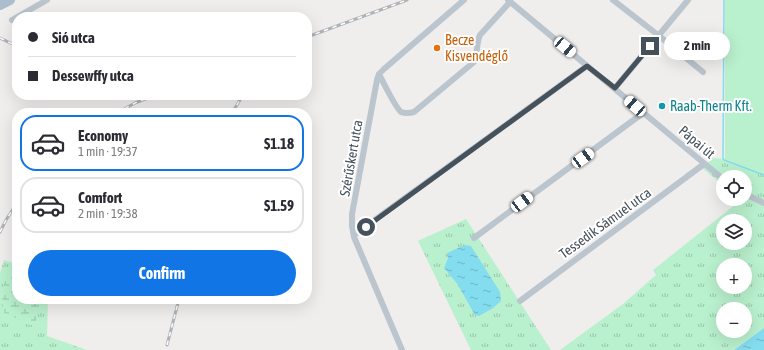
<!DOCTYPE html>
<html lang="en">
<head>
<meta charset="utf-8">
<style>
  body { margin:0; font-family:"Asap Condensed",sans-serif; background:#f7f7f7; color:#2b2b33; height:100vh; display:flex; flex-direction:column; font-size:15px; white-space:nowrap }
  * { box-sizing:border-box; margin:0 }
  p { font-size:13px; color:#7c7c81 }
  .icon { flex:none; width:22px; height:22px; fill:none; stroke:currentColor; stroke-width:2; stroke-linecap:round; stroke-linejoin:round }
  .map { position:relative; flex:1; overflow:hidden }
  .drawer { position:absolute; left:12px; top:108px; width:300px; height:196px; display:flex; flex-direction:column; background:#fff; border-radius:16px; box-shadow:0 4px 16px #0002 }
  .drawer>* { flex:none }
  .guide { position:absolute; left:12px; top:12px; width:300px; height:88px; border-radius:16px; box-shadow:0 4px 16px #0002; display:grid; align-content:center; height:88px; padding:0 16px; background:#fff }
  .fabs { position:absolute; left:716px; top:170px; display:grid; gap:8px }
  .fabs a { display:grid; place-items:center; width:36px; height:36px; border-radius:50%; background:#fff; box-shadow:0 4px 16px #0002; font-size:20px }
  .end { position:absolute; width:18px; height:18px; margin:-9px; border:5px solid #45515b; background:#fff; box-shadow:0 0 0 2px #fff }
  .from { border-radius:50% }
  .bubble { position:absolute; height:28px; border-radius:14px; background:#fff; box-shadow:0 4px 16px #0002; font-size:13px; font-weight:700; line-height:28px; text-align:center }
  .car { position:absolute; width:12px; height:24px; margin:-12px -6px; border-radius:5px; box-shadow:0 0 3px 1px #0007; background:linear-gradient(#fff 24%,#345 0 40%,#fff 0 76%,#345 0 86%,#fff 0) }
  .guide b { display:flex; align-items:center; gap:14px; height:38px; font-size:15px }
  .guide b+b { border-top:1px solid #e1e1e2 }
  .guide i { width:10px; height:10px; background:#2b2b33 }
  ul { padding:7px 0 0; list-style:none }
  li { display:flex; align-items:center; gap:12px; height:56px; margin:0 8px 6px; padding:0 8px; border:2px solid #e1e1e2; border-radius:16px }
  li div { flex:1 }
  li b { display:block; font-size:15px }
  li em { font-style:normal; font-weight:700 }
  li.selected { border-color:#1275e5 }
  li>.icon { width:36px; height:36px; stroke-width:1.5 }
  .primary-button { display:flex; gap:8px; margin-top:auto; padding:8px 16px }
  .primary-button a { flex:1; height:46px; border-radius:24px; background:#1275e5; color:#fff; font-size:16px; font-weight:700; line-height:46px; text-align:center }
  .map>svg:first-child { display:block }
</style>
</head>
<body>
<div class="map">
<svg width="764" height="350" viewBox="0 0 764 350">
  <defs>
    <pattern id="grass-tufts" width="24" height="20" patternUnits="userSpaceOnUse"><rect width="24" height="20" fill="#b9f0cd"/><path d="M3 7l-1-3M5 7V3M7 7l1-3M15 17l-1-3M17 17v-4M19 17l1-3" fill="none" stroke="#98c5a9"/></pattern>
    <pattern id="wetland-marsh" width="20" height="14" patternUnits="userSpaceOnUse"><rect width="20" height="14" fill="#b9f0cd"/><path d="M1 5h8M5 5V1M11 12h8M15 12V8" fill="none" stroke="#98c5a9"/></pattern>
    <pattern id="water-ripples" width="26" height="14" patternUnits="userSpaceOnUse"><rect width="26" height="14" fill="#84dcef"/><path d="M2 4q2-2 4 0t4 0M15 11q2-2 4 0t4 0" fill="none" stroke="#6eb5c5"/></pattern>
  </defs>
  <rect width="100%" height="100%" fill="#f0eded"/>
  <path fill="url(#grass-tufts)" fill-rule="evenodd" d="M713,158L725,159L764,173V328L734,350H560L623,304L656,275L653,270L741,200L740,199H745V177H723V185L702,168ZM723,221H745V243H723ZM723,265H745V287H723ZM723,309H745V331H723Z
    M466,219L551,350H471L418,241ZM448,258L458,285L444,268Z
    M4,260L17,264V276L13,274L2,294L39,307V299H48L47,336L87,350H0V273Z"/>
  <path fill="url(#wetland-marsh)" d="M13,274L17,276V299H39V307L35,325H30L3,312L2,294L5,281Z"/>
  <path fill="#b9f0cd" d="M725,0H764V173L725,159Z"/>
  <path fill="url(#water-ripples)" d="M465,245L471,246L500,292L501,301L493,308L479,316L475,315L458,285L444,268L448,258L447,253Z
    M764,328V350H734Z"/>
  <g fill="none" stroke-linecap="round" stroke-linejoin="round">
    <path stroke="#84dcef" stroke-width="1.5" d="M724,0L723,158L724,160L764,175"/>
    <path stroke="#bbc5cd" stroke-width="6" d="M508,0L723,179
      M613,0L658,35L703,72
      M12,20L47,0
      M379,74C383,82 396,108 401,112C406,114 410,113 414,112L474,62C478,53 476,44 480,35L510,2
      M615,88L688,0
      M745,194L764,203
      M354,235L587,66
      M474,238L643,113
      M520,301L704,164
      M402,350L354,237L352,226V214L377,80L379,74L384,69L464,0"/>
    <path stroke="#acbece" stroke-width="10" d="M0,5L10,0"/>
    <defs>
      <path id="rail" d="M307,37L407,0
        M0,38L17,46
        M117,113L135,103L155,95
        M232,113L243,95
        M0,232L6,220L17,203
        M167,345L179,299"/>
    </defs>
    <use href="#rail" stroke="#afb3b8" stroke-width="3"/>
    <use href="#rail" stroke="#fff" stroke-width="1.5" stroke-dasharray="4.5" stroke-linecap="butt"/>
  </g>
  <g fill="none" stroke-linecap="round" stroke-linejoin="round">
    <path stroke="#45515b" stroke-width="5" d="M366,227L587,66L615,88L650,46"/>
  </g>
  <circle fill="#e8710a" stroke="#fff" stroke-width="1.5" cx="437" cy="48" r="4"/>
  <circle fill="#0f9aa8" stroke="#fff" stroke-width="1.5" cx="662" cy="106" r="4"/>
  <g text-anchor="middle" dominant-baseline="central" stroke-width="4" stroke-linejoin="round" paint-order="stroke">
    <g font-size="14" fill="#c56008" stroke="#fff" text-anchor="start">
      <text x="445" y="40">Becze<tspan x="445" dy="16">Kisvendéglő</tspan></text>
    </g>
    <g font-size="14" fill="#0d838f" stroke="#fff" text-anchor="start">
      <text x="670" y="106">Raab-Therm Kft.</text>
    </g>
    <g font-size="14" fill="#45515b" stroke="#fff">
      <text transform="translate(697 142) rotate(40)">Pápai út</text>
      <text transform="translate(351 158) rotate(-80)">Szérűskert utca</text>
      <text transform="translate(605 223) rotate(-36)">Tessedik Sámuel utca</text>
    </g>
  </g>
</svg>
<div class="fabs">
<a><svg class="icon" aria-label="locate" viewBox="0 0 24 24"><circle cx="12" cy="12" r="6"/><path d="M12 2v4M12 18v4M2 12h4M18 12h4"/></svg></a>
<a><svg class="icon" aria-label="layers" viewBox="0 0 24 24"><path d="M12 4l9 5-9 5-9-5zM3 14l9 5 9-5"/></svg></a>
<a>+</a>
<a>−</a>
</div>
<i class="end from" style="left:366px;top:227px"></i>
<i class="end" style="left:650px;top:46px"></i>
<div class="bubble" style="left:664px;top:32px;width:66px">2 min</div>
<i class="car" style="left:565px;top:47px;rotate:130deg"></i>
<i class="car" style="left:635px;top:106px;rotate:311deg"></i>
<i class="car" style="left:583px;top:158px;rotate:54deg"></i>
<i class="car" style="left:522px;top:202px;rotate:53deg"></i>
<div class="guide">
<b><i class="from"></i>Sió utca</b>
<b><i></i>Dessewffy utca</b>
</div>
<section class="drawer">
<ul>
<li class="selected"><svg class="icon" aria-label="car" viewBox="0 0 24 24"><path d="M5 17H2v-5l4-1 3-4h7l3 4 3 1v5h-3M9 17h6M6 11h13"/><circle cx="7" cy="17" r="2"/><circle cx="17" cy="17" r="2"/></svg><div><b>Economy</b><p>1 min · 19:37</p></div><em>$1.18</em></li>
<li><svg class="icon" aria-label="car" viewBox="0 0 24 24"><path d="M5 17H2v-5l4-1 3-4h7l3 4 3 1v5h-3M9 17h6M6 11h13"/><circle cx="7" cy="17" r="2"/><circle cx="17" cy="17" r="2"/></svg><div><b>Comfort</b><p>2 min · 19:38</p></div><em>$1.59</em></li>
</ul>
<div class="primary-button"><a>Confirm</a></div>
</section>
</div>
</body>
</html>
